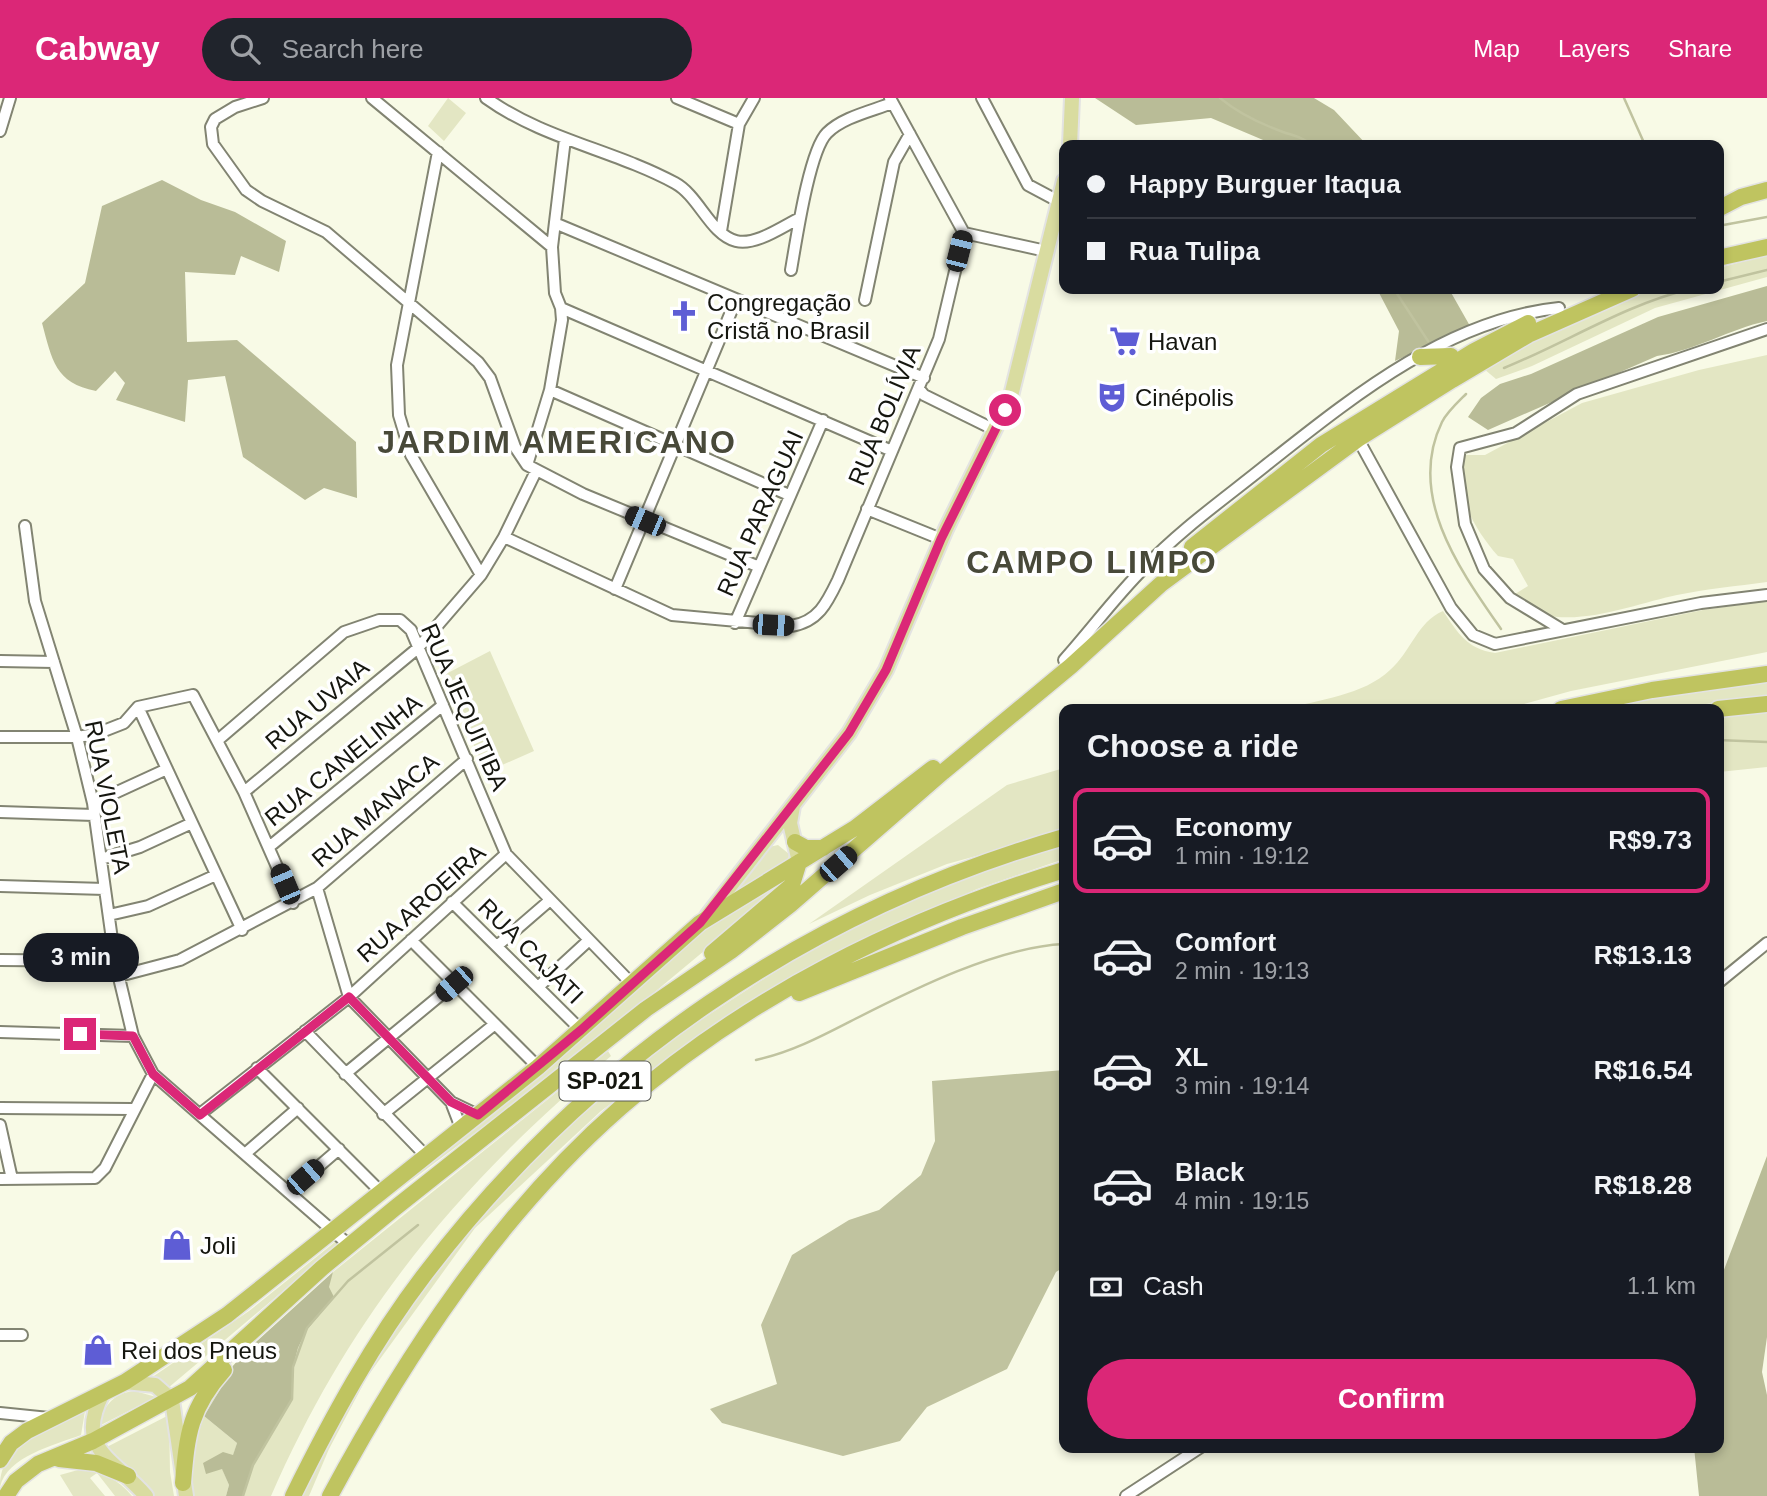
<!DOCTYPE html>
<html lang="en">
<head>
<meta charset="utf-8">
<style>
  body { margin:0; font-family:Helvetica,sans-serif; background:#20242c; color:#f1f3f6; height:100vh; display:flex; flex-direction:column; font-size:26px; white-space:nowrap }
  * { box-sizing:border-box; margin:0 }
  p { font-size:23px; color:#9ea1a6 }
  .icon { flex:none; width:38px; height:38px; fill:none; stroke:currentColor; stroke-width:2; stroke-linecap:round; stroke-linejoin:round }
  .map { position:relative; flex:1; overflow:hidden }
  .sheet { position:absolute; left:1059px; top:606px; width:665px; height:749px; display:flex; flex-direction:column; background:#171b24; border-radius:14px; box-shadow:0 4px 10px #0003 }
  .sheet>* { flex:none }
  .banner { position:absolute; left:1059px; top:42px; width:665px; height:154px; border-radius:14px; box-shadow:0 4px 10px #0003; display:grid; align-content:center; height:154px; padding:0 28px; background:#171b24 }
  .end { position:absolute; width:32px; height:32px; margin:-16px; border:9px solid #db2777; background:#fff; box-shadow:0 0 0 4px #fff }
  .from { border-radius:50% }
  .bubble { position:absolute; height:49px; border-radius:24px; background:#171b24; box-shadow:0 4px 10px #0003; font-size:23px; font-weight:700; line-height:49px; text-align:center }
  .car { position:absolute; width:21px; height:42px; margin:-21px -10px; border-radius:9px; box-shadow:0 0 5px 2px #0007; background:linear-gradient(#222 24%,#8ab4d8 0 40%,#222 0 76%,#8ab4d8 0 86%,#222 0) }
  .banner b { display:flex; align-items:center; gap:24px; height:66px; font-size:26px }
  .banner b+b { border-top:2px solid #363941 }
  .banner i { width:18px; height:18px; background:#f1f3f6 }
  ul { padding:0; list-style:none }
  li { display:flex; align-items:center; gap:21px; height:105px; margin:0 14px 10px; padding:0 14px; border:4px solid transparent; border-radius:14px }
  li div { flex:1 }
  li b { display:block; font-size:26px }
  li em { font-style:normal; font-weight:700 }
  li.on { border-color:#db2777 }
  li>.icon { width:63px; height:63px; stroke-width:1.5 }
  h2 { padding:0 28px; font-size:32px; line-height:84px }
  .pay { display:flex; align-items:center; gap:18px; height:77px; padding:0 28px; font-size:26px }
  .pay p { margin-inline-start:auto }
  .cta { display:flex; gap:14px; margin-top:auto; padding:14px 28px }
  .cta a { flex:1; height:80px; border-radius:42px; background:#db2777; color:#fff; font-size:28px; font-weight:700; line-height:80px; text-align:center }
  header { display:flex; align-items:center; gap:42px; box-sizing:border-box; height:98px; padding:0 35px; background:#db2777; color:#fff }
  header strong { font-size:33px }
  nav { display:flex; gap:38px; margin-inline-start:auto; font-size:24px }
  .search { width:490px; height:63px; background:#20242c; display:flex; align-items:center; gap:18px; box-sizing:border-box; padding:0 24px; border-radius:38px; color:#9ea1a6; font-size:26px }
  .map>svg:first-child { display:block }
</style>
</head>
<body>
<header>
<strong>Cabway</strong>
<div class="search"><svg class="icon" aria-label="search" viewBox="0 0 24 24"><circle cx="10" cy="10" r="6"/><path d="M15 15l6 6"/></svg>Search here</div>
<nav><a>Map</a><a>Layers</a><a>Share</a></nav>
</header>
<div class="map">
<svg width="1767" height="1398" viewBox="0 0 1767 1398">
  <rect width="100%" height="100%" fill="#f8fae6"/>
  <path fill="#e3e6c3" d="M448,0L466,15L444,43L428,28Z
    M1767,157V179L1655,210L1532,268L1496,281L1484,271L1540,237L1650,191H1718L1719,170Z
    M1767,257V484C1737,488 1706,491 1677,497C1632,506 1546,543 1515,496L1528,488L1513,461L1498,458C1474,431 1454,395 1460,357H1485L1582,305L1699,272Z
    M1767,503V554L1571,593L1506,611H1284C1318,602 1364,597 1390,572C1411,554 1417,524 1443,513C1458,535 1467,551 1495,555L1703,512Z
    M490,553L534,653L486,674L442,578Z
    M1767,581V598L1668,611H1577Z
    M1767,613V669L1719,674L1718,616Z
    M1064,670V734L947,766L870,797L809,826L1007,687Z
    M1064,745V761L977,791L845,851L703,938L601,1013L475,1130L367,1279L329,1351L309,1398H294L362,1263L520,1066L647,957L796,860L871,820L971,777Z
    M778,747L789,756L788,766L730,797L769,749Z
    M787,778L716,843L578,958L362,1119L573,948L713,821Z
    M608,953L611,958C459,1086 351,1215 271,1398H243L253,1367L292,1301L293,1269L298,1250L333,1174Z
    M335,1144H341L168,1290L151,1280L249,1213Z
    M216,1287L221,1290L204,1318L237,1345L233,1358L222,1370L229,1387L226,1398H190L185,1361Z
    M135,1293L156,1299L97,1329C104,1309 112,1295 135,1293Z
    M85,1313L81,1337C55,1347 7,1358 0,1389C0,1343 49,1329 85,1313Z
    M169,1317L170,1374L174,1398H150L105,1350Z
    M78,1372C100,1372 118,1381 132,1398H115L97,1375L90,1380L105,1398H73L60,1377Z"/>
  <path fill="#b9bc97" d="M1095,0H1314L1334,12L1367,47H1275L1211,20L1136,27Z
    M162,82L201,102L235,114L286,143L279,174L241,158L235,177L185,174L187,244L237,242L356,344L357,400L324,390L305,402L243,359L225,278L188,282L185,324L116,302L125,285L115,273L96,293C55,285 52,262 42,225L85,185L102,108Z
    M1767,188V223C1729,231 1695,253 1657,258L1488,332L1468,319L1481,300L1500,286L1531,276L1658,219Z
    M1377,191H1449L1470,228L1395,263L1399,233Z
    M1767,1058V1239L1762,1274L1767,1297V1398H1699L1694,1349H1718L1719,1185Z
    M333,1174L329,1189L334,1199L306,1233L298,1250L293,1269L292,1301L253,1367L243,1398H226L229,1387L222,1371L206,1376L203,1365L223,1354L233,1357L237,1345L204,1318L221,1290L216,1287L247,1252Z"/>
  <path fill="#c0c39f" d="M1064,972V1169L1056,1174L1007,1271L927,1309L900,1343L843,1358L722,1325L710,1311L777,1286L761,1227L792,1157L849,1122L879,1112L921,1077L935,1043L932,983Z"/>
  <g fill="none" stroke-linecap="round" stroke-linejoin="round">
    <path stroke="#c0c39f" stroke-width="2.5" d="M1220,0C1238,15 1261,26 1283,34C1295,38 1302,39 1312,47
      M1624,0L1645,47
      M1718,128L1767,119
      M1718,184L1767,172
      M1394,191L1428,243
      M1504,270C1566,245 1624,207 1690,191
      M1466,296C1458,304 1447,314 1442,324C1406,398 1460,472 1501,531
      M1718,642L1767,644
      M756,962C792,954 822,938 855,921C914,891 998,849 1064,846
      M243,1398L253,1367L292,1301L293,1269L307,1230L348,1183L418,1127"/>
    <defs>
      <path id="minor" d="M263,0L235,9L215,21L211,29L213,46L246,92L262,103L326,134L478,264L490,280L515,349L527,367L583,396L757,468
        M372,0L552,149
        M486,0C543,41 614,52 675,85C699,98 710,136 736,143C756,148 783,128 800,120
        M677,0L739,26
        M890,0L964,135L1046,153
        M982,0L1028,87L1058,103
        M0,33L10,0
        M438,54L397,267L399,317L411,357L481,477
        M557,126L924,280
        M721,133L739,26L754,0
        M791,172C796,144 809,53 827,35C843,19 872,13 892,5
        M865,202L894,64L910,36
        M561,210L892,353
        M919,291L924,297L995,332
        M550,292L789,397
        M1358,341L1451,510L1473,537L1495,546L1701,505L1767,497
        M527,367L550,292L562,222L561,210L555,195L552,149L565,41
        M867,411L941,441
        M25,428L35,503L77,639L93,705L115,863L133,938L153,976L349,1147
        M504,439L672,517L791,528C818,524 827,505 838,482L939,241L964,135
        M615,491L736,202
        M735,525L823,322
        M1561,531L1510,500L1484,471L1465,426L1457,369L1460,350L1516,335L1577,296L1767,231
        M1064,562C1091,532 1115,499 1144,470C1180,432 1224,401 1265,368C1350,301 1447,221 1559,210
        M0,563L54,564
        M138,609L242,832
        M0,639H77L96,636L124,625L138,609L193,597L244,694L293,805
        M218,642L344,534L379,522H400L411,532L506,756L632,886
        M244,694L418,550L481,477L504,439L536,373
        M93,705L167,671
        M0,714L94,717
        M269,749L443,607
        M101,761L140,749L192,725
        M0,788L105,791
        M317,790L349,899L451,1004L478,1017
        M452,804L581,932
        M109,817L148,808L216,777
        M411,842L538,969
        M497,848L549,803
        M0,862L115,863
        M119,878L180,862L317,790L467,661
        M1718,885L1767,845
        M538,889L588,843
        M305,933L426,1058
        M0,934L133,938
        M257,970L381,1094
        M345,976L454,886
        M451,1004L461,1030
        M0,1010L132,1011
        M200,1016L349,899L506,756
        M383,1016L495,926
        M0,1027L12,1081
        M246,1055L298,1010
        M0,1081L95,1080L105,1070L153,976
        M289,1094L339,1051
        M0,1237H22
        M0,1315L49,1320
        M1126,1398L1201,1349"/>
      <path id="major" d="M1070,47L1072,0
        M793,708L790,725L799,764
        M707,818L849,635L886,572L946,431L1011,298L1064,83
        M125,1284L155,1287L172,1302L186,1398
        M103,1295C74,1351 112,1359 146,1398"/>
      <path id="highway" d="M1718,111L1741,99L1767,92
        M1718,160L1767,149
        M1420,259L1451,258L1453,273
        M1192,449L1321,347L1474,253L1528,225
        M1561,611L1652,592L1767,576
        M1718,611L1767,606
        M795,744L806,750H823
        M712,855L792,787L799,764
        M799,895L962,829L1064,793
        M59,1361L96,1365L128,1378
        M0,1362L11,1345L27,1333L125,1284L227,1217L538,969L700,825L855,730L933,670
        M183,1385C187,1336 190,1310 224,1272
        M6,1398L16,1383L38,1366L93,1343L190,1290L322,1170L395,1110L646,911L731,853L790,807L943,674L1071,568L1161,486L1211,449L1358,341L1452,282L1528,237L1632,191
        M293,1398C331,1321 373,1244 425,1176C587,963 807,813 1064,739
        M330,1398C406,1257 498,1117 620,1010C747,898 903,821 1064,772"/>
    </defs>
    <use href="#minor" stroke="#828472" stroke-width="14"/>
    <use href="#major" stroke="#e3e3e2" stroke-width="18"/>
    <use href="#highway" stroke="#e3e3e2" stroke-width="19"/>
    <use href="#minor" stroke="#fff" stroke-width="10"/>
    <use href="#major" stroke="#d9dca0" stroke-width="14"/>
    <use href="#highway" stroke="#bfc460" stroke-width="16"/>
  </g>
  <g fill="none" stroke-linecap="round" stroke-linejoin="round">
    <path stroke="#db2777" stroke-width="9" d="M80,936L133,938L153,976L200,1017L349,899L451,1004L478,1017L581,932L700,825L849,635L886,572L941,441L1005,312"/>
  </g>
  <defs>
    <symbol id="church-bare" viewBox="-9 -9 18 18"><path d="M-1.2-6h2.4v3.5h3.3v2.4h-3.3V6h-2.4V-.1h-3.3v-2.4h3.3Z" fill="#5e5dd5" stroke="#fff" stroke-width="2.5" paint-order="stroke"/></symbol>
    <symbol id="supermarket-bare" viewBox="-9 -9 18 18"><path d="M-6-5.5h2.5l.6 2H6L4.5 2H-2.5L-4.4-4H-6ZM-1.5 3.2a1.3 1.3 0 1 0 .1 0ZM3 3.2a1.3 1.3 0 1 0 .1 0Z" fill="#5e5dd5" stroke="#fff" stroke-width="2.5" paint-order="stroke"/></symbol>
    <symbol id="theatre-bare" viewBox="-9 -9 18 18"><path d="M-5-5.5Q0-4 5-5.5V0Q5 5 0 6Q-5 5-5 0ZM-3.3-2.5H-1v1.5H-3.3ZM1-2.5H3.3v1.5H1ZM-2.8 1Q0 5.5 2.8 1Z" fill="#5e5dd5" stroke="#fff" stroke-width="2.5" paint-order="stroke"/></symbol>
    <symbol id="shop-bare" viewBox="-9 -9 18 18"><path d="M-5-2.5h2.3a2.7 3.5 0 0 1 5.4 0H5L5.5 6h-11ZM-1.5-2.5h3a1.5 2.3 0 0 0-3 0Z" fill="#5e5dd5" stroke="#fff" stroke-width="2.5" paint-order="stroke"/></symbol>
  </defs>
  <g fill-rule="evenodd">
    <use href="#church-bare" x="662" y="196" width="44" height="44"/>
    <use href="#supermarket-bare" x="1103" y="221" width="44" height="44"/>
    <use href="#theatre-bare" x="1090" y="277" width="44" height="44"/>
    <use href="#shop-bare" x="155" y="1125" width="44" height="44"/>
    <use href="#shop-bare" x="76" y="1230" width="44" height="44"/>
  </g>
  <g text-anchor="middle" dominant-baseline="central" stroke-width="7" stroke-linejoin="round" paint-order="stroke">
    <rect fill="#fff" stroke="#5b5c57" stroke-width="2" x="559.5" y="963.5" width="91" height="39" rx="5"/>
    <g font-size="23" font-weight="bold" fill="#15160f">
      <text x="605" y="983">SP-021</text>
    </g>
    <g font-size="24" fill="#15160f" stroke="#fff" text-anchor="start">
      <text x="707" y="204">Congregação<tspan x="707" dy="28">Cristã no Brasil</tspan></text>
      <text x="1148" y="243">Havan</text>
      <text x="1135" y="299">Cinépolis</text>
      <text x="200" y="1147">Joli</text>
      <text x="121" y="1252">Rei dos Pneus</text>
    </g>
    <g font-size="24" fill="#15160f" stroke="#fff">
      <text transform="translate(884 317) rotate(-67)">RUA BOLÍVIA</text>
      <text transform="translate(760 415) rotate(-66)">RUA PARAGUAI</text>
      <text transform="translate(317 606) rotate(-40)">RUA UVAIA</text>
      <text transform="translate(465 609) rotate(66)">RUA JEQUITIBA</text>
      <text transform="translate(343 662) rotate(-39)">RUA CANELINHA</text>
      <text transform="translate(108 699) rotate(79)">RUA VIOLETA</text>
      <text transform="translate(375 712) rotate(-41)">RUA MANACA</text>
      <text transform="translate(421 805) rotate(-42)">RUA AROEIRA</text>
      <text transform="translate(531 853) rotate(45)">RUA CAJATI</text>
    </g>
    <g font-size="32" font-weight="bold" letter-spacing="2" fill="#484939" stroke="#fff">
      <text x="557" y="344">JARDIM AMERICANO</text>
      <text x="1092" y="464">CAMPO LIMPO</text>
    </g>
  </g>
</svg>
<i class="end from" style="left:1005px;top:312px"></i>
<i class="end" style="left:80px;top:936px"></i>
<div class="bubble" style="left:23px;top:835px;width:116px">3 min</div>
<i class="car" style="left:959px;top:153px;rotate:14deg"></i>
<i class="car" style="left:645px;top:423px;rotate:293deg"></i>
<i class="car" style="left:773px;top:527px;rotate:93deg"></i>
<i class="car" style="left:838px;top:766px;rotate:49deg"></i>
<i class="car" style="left:285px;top:786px;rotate:337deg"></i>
<i class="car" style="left:454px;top:886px;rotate:229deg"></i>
<i class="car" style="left:305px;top:1079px;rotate:49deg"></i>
<div class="banner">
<b><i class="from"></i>Happy Burguer Itaqua</b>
<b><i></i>Rua Tulipa</b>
</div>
<section class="sheet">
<h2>Choose a ride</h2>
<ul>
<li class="on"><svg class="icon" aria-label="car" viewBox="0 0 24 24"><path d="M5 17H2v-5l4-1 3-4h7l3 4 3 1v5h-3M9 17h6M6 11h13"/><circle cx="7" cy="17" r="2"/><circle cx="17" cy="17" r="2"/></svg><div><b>Economy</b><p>1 min · 19:12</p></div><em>R$9.73</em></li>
<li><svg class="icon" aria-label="car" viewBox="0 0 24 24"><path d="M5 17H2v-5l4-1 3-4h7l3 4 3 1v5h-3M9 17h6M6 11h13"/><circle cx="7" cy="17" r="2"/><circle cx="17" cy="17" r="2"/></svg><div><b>Comfort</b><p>2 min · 19:13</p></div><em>R$13.13</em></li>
<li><svg class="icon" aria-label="car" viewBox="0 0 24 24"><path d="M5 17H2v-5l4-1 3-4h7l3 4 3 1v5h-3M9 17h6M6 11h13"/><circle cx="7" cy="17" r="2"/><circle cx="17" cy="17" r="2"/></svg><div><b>XL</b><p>3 min · 19:14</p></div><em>R$16.54</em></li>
<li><svg class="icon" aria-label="car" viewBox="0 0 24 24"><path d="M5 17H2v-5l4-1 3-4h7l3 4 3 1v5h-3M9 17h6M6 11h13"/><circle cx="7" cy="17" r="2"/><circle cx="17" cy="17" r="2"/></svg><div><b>Black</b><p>4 min · 19:15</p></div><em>R$18.28</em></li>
</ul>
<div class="pay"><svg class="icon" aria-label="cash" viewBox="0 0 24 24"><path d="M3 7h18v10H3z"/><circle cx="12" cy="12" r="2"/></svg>Cash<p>1.1 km</p></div>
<div class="cta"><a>Confirm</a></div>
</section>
</div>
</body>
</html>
